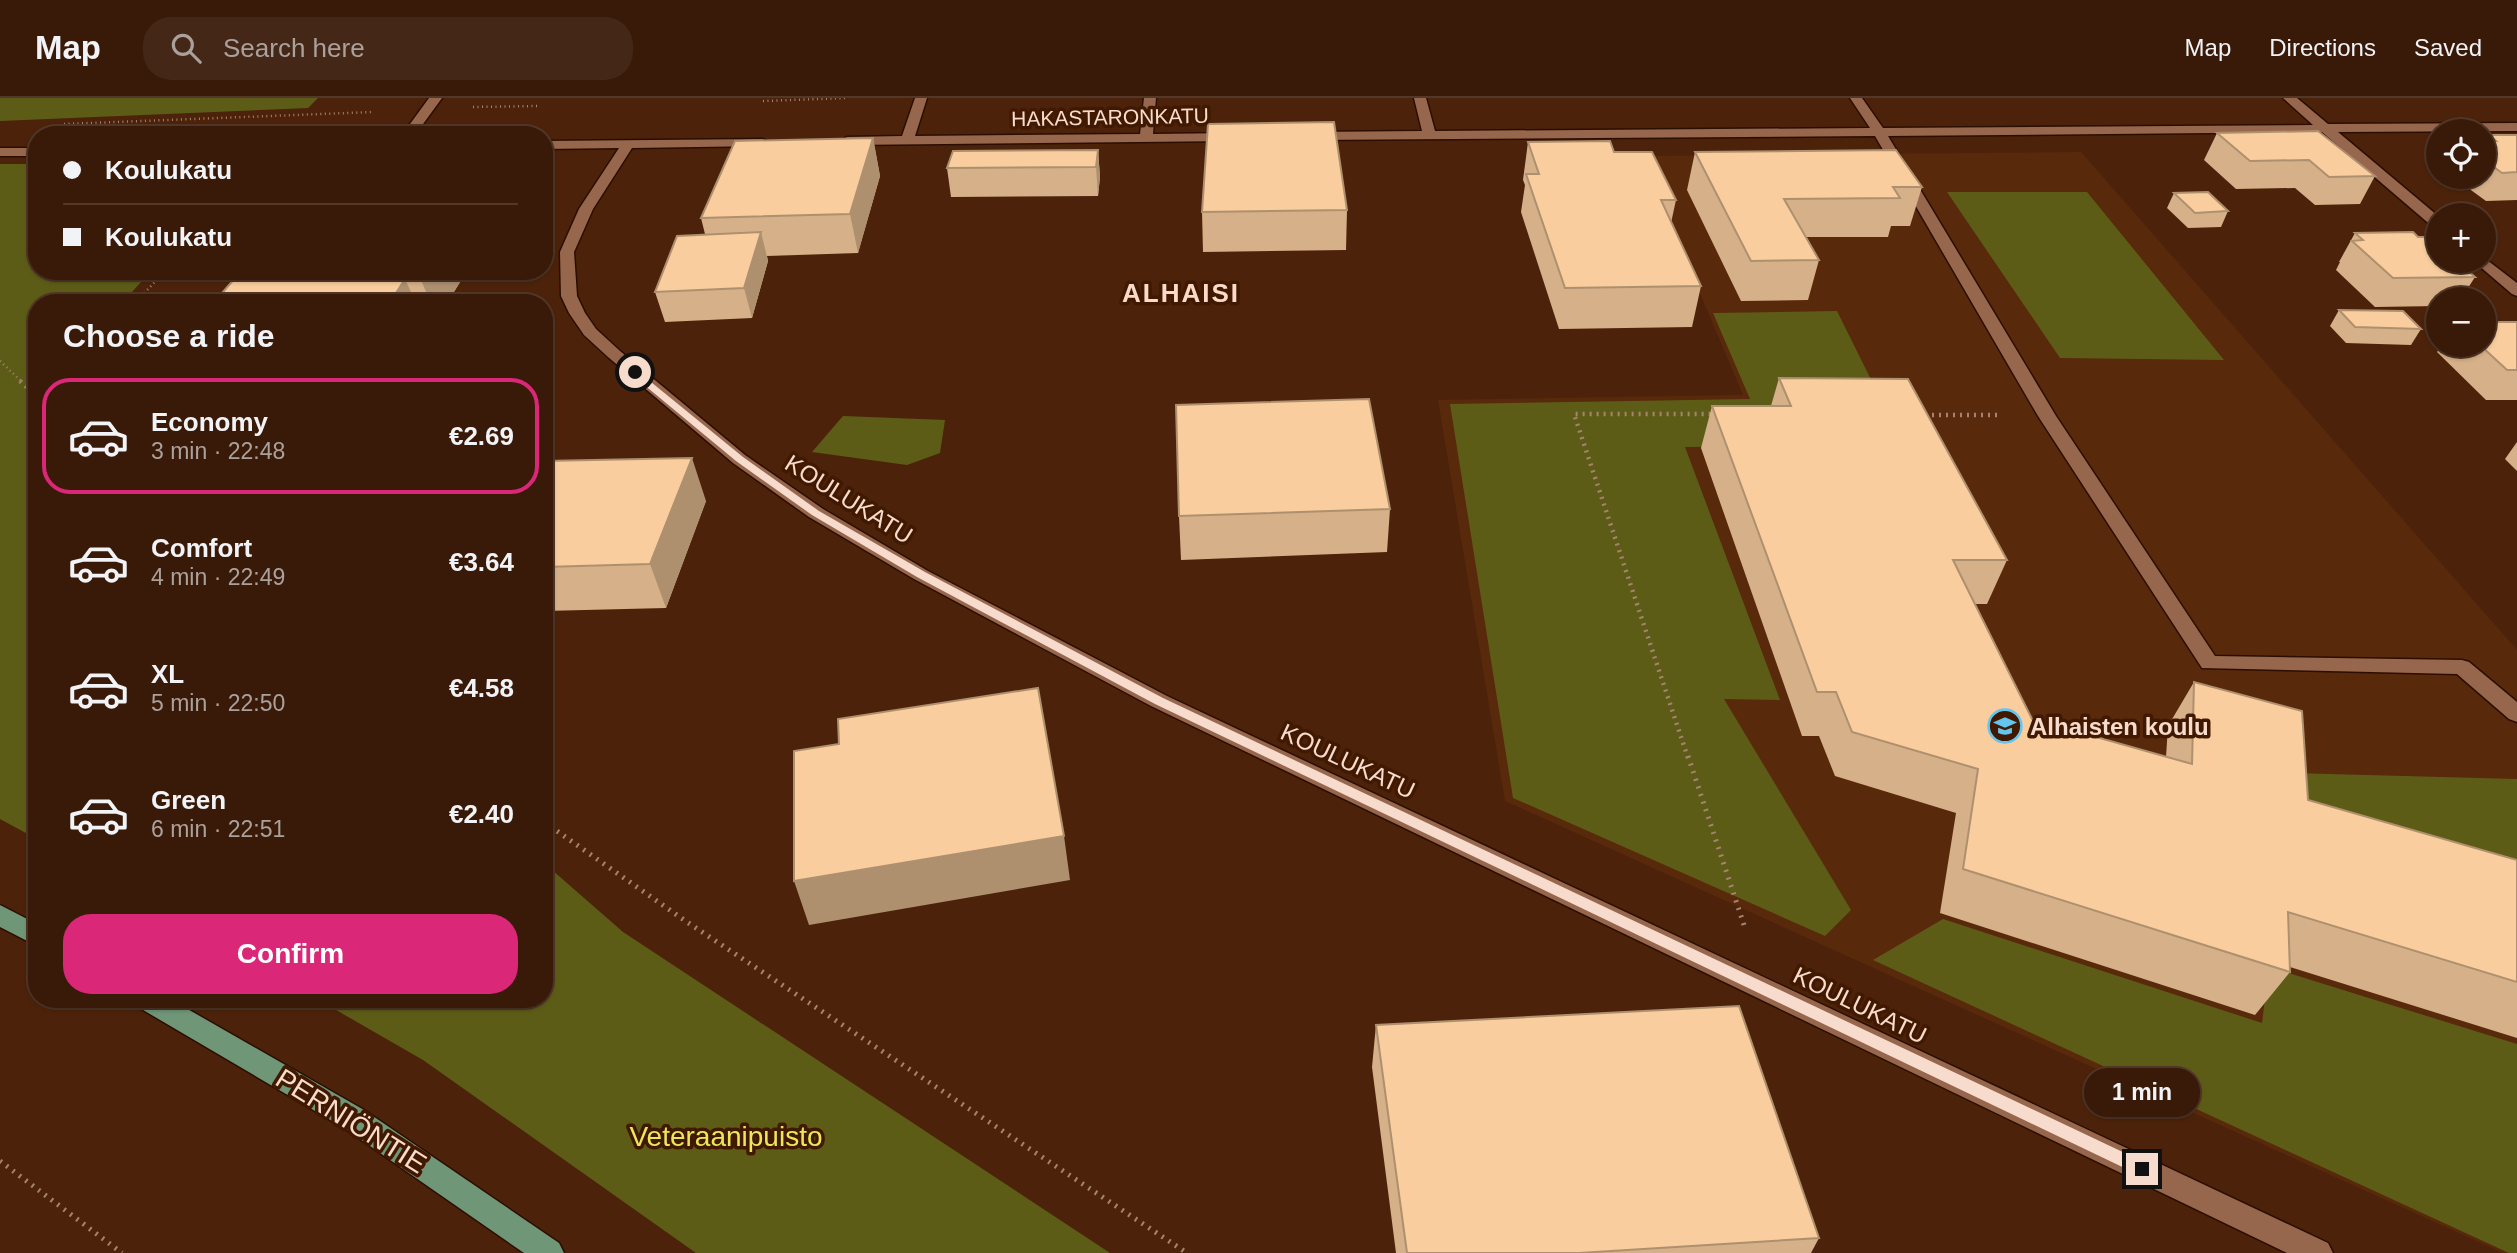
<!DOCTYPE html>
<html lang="en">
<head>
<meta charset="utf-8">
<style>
  body { margin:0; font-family:Helvetica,sans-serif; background:#442716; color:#f1f3f6; height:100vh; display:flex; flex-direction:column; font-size:26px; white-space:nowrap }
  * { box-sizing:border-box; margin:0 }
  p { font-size:23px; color:#aba19c }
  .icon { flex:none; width:38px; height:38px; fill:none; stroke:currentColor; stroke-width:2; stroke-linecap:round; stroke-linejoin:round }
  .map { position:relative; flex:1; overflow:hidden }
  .panel { position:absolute; left:28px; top:196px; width:525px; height:714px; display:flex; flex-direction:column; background:#391a08; border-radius:28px; box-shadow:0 2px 5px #0004,0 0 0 2px #533829 }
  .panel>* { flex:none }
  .guide { position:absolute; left:28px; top:28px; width:525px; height:154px; border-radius:28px; box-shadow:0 2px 5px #0004,0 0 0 2px #533829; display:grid; align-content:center; height:154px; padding:0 35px; background:#391a08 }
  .tools { position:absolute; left:2426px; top:21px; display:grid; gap:14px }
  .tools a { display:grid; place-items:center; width:70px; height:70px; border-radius:50%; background:#391a08; box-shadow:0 2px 5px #0004,0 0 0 2px #533829; font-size:35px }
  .end { position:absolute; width:32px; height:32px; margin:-16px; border:9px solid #f7dbcd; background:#111; box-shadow:0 0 0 4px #111 }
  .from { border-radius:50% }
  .bubble { position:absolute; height:49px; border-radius:24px; background:#391a08; box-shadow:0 2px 5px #0004,0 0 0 2px #533829; font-size:23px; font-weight:600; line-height:49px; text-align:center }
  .guide b { display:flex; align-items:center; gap:24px; height:66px; font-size:26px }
  .guide b+b { border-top:2px solid #533829 }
  .guide i { width:18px; height:18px; background:#f1f3f6 }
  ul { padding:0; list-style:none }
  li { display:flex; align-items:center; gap:21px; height:116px; margin:0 14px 10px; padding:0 21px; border:4px solid transparent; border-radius:28px }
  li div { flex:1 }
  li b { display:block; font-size:26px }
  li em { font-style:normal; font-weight:600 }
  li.active { border-color:#db2777 }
  li>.icon { width:63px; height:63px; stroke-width:1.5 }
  h2 { padding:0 35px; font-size:32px; line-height:84px }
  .primary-button { display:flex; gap:14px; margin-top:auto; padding:14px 35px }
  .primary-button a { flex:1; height:80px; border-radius:28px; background:#db2777; color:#fff; font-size:28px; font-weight:600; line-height:80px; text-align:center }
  header { display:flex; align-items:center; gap:42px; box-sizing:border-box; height:98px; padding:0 35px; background:#391a08; border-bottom:2px solid #533829 }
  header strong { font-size:33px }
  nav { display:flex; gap:38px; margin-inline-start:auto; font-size:24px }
  .search { width:490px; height:63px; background:#442716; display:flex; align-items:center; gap:18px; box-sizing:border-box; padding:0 24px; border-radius:28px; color:#aba19c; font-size:26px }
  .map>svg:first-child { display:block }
</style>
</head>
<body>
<header>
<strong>Map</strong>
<div class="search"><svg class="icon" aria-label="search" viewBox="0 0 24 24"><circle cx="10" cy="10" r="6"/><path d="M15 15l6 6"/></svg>Search here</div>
<nav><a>Map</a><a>Directions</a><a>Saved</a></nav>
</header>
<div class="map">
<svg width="2517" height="1155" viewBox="0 0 2517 1155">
  <rect width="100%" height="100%" fill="#4c230a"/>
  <path fill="#59290b" d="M2081,54L2517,552V1155H2503L1505,703L1438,302L1743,297L1642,58Z"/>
  <path fill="#5d5c17" d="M0,0H318L308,10L0,23Z
    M0,66H37V173H151L122,205H37V297L28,307L37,315V741L0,721Z
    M1947,94H2087L2224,262L2060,260Z
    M1837,213L1890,320L1773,348L1685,349L1780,602L1724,601L1851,812L1825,838L1513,700L1450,306L1750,301L1713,215Z
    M843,318L945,322L940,355L907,367L812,354Z
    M2291,675L2517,681V811L2296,745Z
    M544,765L623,834L1110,1155H696L423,962L317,901H544Z
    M1943,821L2262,925L2269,869L2517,946V1155H2509L1873,862Z"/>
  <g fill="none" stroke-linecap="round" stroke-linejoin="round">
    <defs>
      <path id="minor" d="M429,0H442L415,37H402Z
        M915,0H927L915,38L1140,36L1144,0H1156L1153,36L1235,35L1242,39L1235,43L847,47L840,43L847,39L902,38Z
        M1414,0H1426L1435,33L1870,30L1850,0H1862L1883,30L2313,27L2283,0H2297L2328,26L2517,25V33L2338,34L2438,118V130L2433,129L2322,34L1888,38L2056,318L2215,558L2462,562L2469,564L2517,604V624L2509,621L2457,576L2202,570L2038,318L1875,38L1309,42L1302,38L1309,34L1422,33Z
        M763,41L770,45L768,48L632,50L593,111L574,154L577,198L585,215L596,231L620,253L745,357L823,411L928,473L1167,598L2328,1145L2333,1155H2287L1151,608L914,481L809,419L733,365L608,259L584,237L569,215L561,198L560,154L579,111L619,50L544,51V43Z
        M0,50H37V58H0Z
        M2483,159L2517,185V198L2512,196L2477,166L2475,163H2483Z"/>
      <path id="major" d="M0,807L37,826V848L0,829Z
        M134,901H170L364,1012L559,1145L564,1155H524L344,1030L138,909Z"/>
    </defs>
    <use href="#minor" stroke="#2c0e00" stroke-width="3"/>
    <use href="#major" stroke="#2c0e00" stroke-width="3"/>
    <path stroke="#a5836f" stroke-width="2.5" stroke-dasharray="1 3.5" stroke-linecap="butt" d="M763,3L846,0
      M473,9L538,8
      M64,26L373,14
      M135,205L165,173
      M0,263L22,284"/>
    <path stroke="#a5836f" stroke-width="4.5" stroke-dasharray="2 5" stroke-linecap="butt" d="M20,283L37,299
      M1925,317H1997
      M1688,660L1574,316H1713"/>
    <path stroke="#a5836f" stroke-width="5" stroke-dasharray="2 6" stroke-linecap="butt" d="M1688,658L1745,830
      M544,724L687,824L1187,1155
      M0,1063L122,1155"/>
    <use href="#minor" fill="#96664d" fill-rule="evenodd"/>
    <use href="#major" fill="#709678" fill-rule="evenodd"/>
  </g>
  <path fill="#d6b088" d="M2217,35L2375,78L2360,106L2315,107L2295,90L2236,91L2204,62Z
    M2489,37H2517V102L2486,103L2453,79H2483V43H2486Z
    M873,40L880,78L858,155L767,158L768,163L752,220L665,224L655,194L705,136L701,120Z
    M1528,44L1614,54L1676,102L1671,125L1701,188L1692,229L1559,231L1521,114L1525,87L1523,82Z
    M1098,52L1100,79L1098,98L951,99L947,70Z
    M1695,54L1922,89L1910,128H1891L1888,139H1806L1819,162L1808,202L1741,203L1687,92Z
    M2174,95L2228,113L2221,129L2188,130L2167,110Z
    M1347,112L1346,152L1203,154L1202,114Z
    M2355,135L2418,139L2475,179L2461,201H2438V208L2375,209L2336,172L2340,164H2339Z
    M467,173L447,205H219L217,201Z
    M2339,212L2421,231L2411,247L2346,245L2330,228Z
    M2517,224V302H2486L2437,254L2442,247H2483Z
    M1779,280L2007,462L1987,506H1974L2032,621L2166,659L2168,628L2194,584L2308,702L2517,762V940L2290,869V874L2255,917L1940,815L1956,715L1835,678L1819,638H1802L1701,350L1712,308H1771Z
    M2517,344V373L2505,361Z
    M544,363L706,403L666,510L544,513Z
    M1390,411L1387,454L1181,462L1179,418Z
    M1376,927L1819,1140L1811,1155H1396L1372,969Z"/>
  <path fill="#ae906f" d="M873,40L880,78L858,155L850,116Z
    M1098,52L1100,79L1098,98L1096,69Z
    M761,134L768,163L752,220L744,190Z
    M425,173H467L447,205H431L420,180Z
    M405,181L416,205H400L396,195Z
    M692,360L706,403L666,510L650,466Z
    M1064,738L1070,782L809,827L794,783Z"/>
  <path fill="#f9cd9e" stroke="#ae906f" stroke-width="2" d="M1334,24L1347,112L1202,114L1208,26Z
    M2318,33L2375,78L2329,79L2309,62L2250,63L2217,35Z
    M2489,37H2517V74L2502,75L2483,61V43H2496Z
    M873,40L850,116L701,120L735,43Z
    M1610,43L1614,54H1652L1676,102H1661L1701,188L1565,190L1526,76H1539L1528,44Z
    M1098,52L1096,69L947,70L953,53Z
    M1896,52L1922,89H1893L1900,100L1784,101L1819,162L1751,163L1695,54Z
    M2208,94L2228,113L2195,115L2174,95Z
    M761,134L744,190L655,194L677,138Z
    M2413,134L2418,139H2429L2438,147V163H2457L2475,179L2393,180L2352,143L2363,142L2355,135Z
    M241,173H425L420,180L405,181L396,195L217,201Z
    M2339,212L2403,213L2421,231L2355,229Z
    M2483,224H2517V272H2507L2480,247H2483Z
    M1779,280L1908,281L2007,462H1953L2032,621L2192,666L2194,584L2302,613L2308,702L2517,762V884L2288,814L2290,874L1963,771L1978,671L1852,634L1836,594H1817L1712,308H1791Z
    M1369,301L1390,411L1179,418L1176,307Z
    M692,360L650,466L544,469V363Z
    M1038,590L1064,738L794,783V653L839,646L838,621Z
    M1739,908L1819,1140L1579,1155H1407L1376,927Z"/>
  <path fill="#f7dbcd" d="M635,271L743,359L819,413L925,474L1163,600L2148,1066L2150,1071L2148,1076H2137L1155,606L917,479L812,417L736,363L631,276V272Z"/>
  <defs>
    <symbol id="school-ring" viewBox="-11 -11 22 22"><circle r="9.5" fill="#411900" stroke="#64c5ee" stroke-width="1.5"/><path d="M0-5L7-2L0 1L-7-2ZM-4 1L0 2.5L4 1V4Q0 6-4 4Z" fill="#64c5ee"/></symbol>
  </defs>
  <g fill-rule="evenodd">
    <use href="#school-ring" x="1986" y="609" width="38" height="38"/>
  </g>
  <g text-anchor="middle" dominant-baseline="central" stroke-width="7" stroke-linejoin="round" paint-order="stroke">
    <g font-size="21" fill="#f7dbcd" stroke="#411900">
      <text transform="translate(1110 19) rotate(-1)">HAKASTARONKATU</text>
    </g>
    <g font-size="24" fill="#f7dbcd" stroke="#411900">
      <text transform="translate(849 401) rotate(32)">KOULUKATU</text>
      <text transform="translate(1348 663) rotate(25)">KOULUKATU</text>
      <text transform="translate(1860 907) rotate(26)">KOULUKATU</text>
    </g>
    <g font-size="24" font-weight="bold" fill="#f7dbcd" stroke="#411900" text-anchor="start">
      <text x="2030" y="628">Alhaisten koulu</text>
    </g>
    <g font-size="26" font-weight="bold" letter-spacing="2" fill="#fbdac9" stroke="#411900">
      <text x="1181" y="195">ALHAISI</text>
    </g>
    <g font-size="28" fill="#f7dbcd" stroke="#411900">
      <text transform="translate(351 1023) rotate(32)">PERNIÖNTIE</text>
    </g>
    <g font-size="28" fill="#eae859" stroke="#411900">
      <text x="726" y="1038">Veteraanipuisto</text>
    </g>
  </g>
</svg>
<div class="tools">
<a><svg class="icon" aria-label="locate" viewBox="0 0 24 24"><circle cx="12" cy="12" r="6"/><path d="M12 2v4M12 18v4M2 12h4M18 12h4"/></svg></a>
<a>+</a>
<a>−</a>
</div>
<i class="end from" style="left:635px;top:274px"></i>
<i class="end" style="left:2142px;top:1071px"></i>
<div class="bubble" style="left:2084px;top:970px;width:116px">1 min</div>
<div class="guide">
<b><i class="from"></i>Koulukatu</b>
<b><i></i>Koulukatu</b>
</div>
<section class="panel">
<h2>Choose a ride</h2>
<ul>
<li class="active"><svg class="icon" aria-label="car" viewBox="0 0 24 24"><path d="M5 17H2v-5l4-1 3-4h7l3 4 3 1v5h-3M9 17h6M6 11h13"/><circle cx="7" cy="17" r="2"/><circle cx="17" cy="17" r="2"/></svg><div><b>Economy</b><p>3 min · 22:48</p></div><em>€2.69</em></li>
<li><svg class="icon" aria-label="car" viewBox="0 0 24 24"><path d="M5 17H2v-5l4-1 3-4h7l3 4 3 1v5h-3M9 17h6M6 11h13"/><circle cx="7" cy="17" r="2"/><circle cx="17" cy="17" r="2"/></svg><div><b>Comfort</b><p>4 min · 22:49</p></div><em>€3.64</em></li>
<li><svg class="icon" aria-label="car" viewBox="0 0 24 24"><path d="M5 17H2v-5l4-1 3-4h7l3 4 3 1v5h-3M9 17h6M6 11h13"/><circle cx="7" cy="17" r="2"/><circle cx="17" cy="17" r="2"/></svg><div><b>XL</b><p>5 min · 22:50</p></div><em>€4.58</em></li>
<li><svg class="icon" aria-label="car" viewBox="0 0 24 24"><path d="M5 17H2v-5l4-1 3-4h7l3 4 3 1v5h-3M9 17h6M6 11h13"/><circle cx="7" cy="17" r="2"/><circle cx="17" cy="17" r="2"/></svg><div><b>Green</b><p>6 min · 22:51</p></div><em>€2.40</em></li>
</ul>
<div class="primary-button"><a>Confirm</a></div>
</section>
</div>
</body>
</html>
